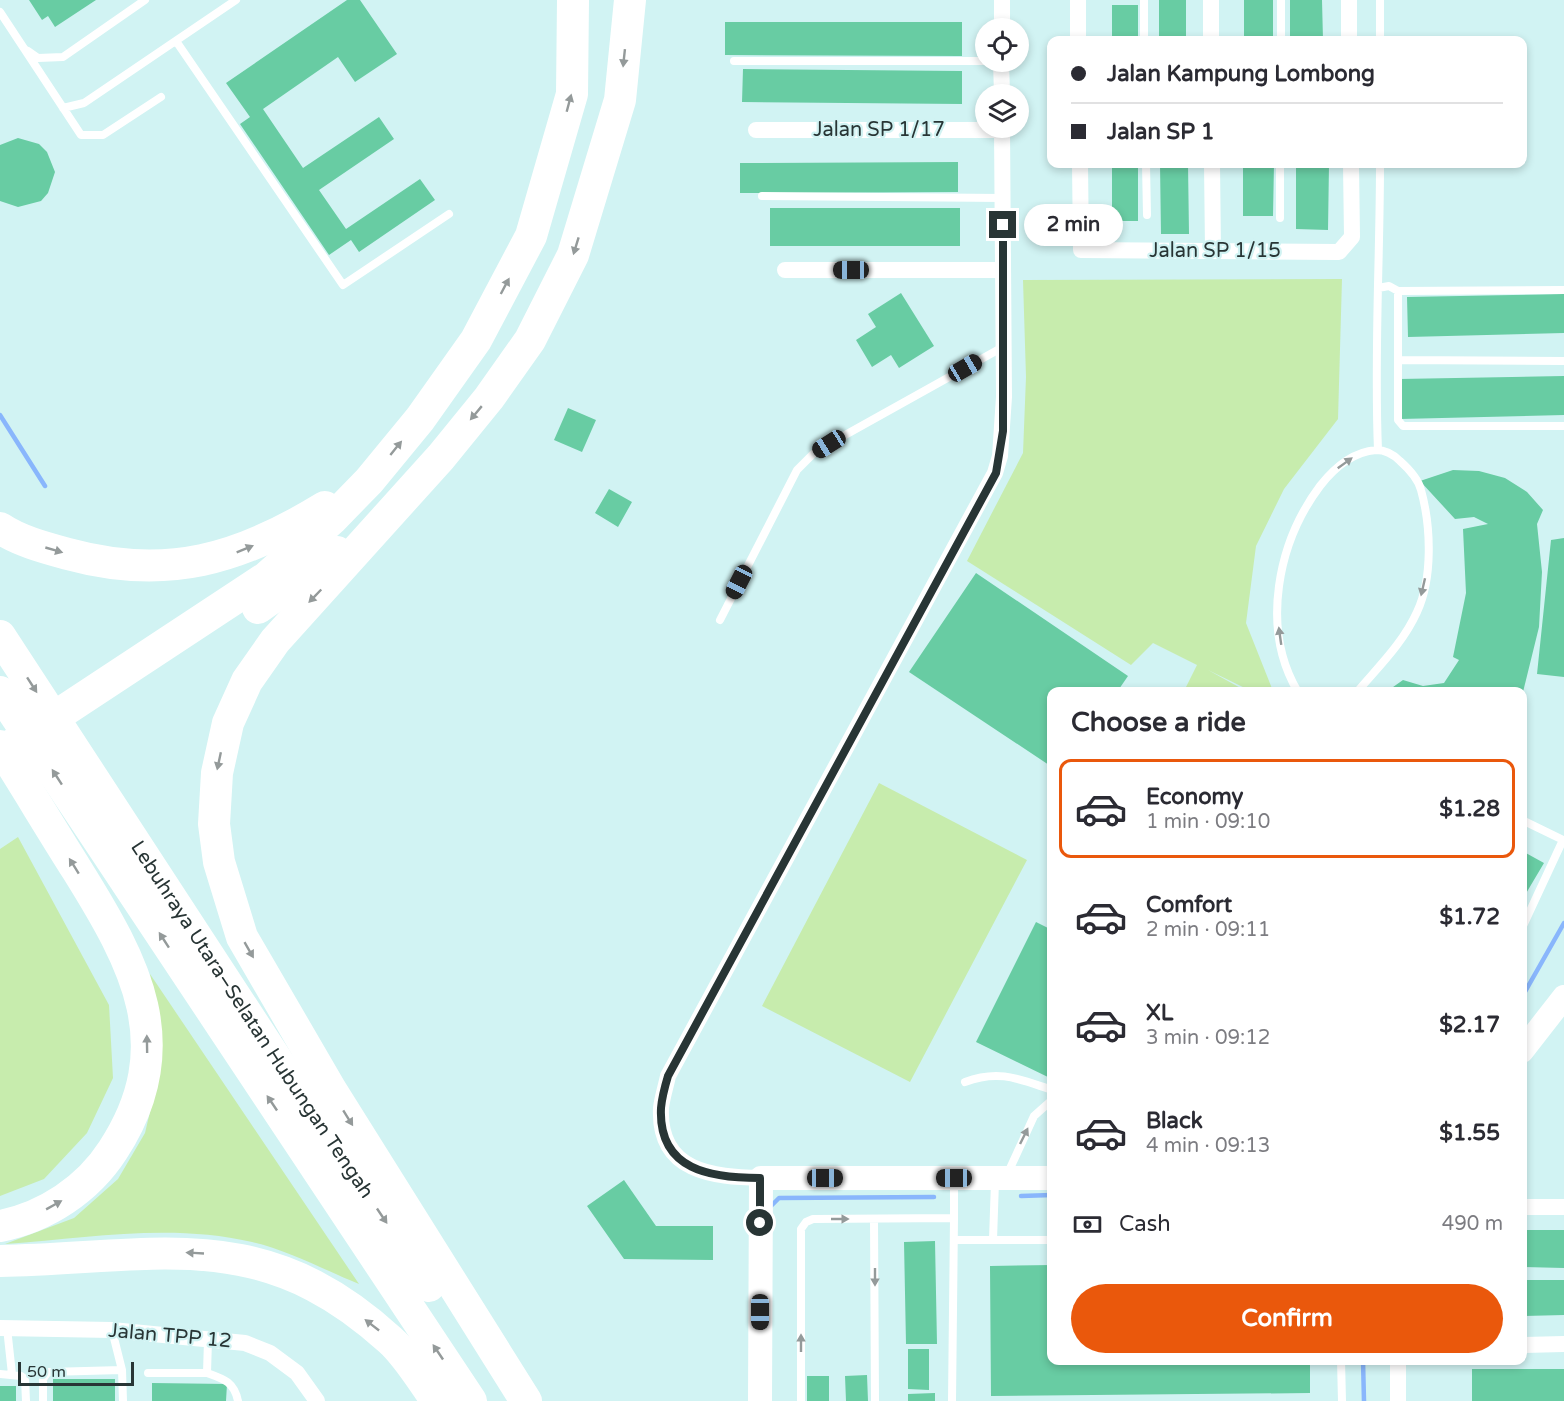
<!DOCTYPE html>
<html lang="en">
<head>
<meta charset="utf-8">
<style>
  body { margin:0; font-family:"Varela Round",sans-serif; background:#f7f7f7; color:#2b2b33; height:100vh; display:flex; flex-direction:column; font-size:22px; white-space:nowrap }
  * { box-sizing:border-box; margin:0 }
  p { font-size:20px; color:#7c7c81 }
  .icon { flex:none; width:33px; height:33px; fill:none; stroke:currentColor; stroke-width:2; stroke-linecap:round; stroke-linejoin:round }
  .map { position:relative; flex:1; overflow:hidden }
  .details { position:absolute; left:1047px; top:687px; width:480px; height:678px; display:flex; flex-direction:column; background:#fff; border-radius:12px; box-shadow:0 3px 9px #0003 }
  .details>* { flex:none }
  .top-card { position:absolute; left:1047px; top:36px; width:480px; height:132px; border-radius:12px; box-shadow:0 3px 9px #0003; display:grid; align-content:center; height:132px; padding:0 24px; background:#fff }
  .controls { position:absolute; left:975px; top:18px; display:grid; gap:12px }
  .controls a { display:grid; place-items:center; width:54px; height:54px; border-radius:50%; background:#fff; box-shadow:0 3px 9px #0003; font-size:30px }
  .scale { position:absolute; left:18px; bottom:15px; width:116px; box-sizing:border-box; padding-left:6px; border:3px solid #283535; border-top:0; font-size:16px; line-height:21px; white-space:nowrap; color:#283535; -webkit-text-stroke:4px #d1f3f3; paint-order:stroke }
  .end { position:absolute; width:27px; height:27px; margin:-14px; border:8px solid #283535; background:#fff; box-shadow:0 0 0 3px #fff }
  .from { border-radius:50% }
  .bubble { position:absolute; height:42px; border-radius:21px; background:#fff; box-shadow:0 3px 9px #0003; font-size:20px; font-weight:700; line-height:42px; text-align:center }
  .car { position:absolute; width:18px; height:36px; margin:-18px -9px; border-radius:8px; box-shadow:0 0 4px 2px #0007; background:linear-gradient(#222 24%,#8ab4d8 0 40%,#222 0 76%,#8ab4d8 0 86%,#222 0) }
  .top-card b { display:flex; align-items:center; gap:21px; height:57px; font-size:22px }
  .top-card b+b { border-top:2px solid #e1e1e2 }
  .top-card i { width:15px; height:15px; background:#2b2b33 }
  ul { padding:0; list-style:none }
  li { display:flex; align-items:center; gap:18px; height:99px; margin:0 12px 9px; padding:0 12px; border:3px solid transparent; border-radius:12px }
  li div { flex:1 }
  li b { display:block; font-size:22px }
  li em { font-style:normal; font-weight:700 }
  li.selected { border-color:#ea580c }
  li>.icon { width:54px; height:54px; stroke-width:1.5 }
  h2 { padding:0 24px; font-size:27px; line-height:72px }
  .pay { display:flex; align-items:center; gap:15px; height:66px; padding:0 24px; font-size:22px }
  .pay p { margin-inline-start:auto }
  .primary-button { display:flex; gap:12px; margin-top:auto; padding:12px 24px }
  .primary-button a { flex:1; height:69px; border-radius:36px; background:#ea580c; color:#fff; font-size:24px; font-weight:700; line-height:69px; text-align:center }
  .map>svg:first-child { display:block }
</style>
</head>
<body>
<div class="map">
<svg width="1564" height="1401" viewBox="0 0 1564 1401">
  <rect width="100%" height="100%" fill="#d1f3f3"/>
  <path fill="#c7ecad" d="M1342,279L1338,419L1284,489L1256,546L1246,623L1273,691H1251L1208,670L1246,691H1184L1197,665L1153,643L1131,665L967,561L1023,453L1026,377L1023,280Z
    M879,783L1027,860L910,1082L762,1006Z
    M18,837L109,1005L113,1078L87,1133L44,1179L0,1196V849Z
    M150,974L359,1284C327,1271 285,1249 252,1242C171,1223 88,1238 5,1244L74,1218L118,1179L145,1133L157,1082L160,1041Z"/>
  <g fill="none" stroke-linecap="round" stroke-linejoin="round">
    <path stroke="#89b6fc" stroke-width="4.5" d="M0,415L45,486
      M1522,997L1564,923
      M1021,1196L1052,1195
      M770,1207L779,1198L934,1197
      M1363,1360L1364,1401"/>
  </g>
  <path fill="#68cca3" d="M29,0H96L55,27L48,16L42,20Z
    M347,0H360L397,54L355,82L338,57L263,109L303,168L379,117L394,139L319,190L346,229L420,179L435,200L359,252L351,240L329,255L240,124L250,117L226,83Z
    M1159,0H1186V40H1159Z
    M1244,0H1273V40H1244Z
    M1290,0H1322L1323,40H1290Z
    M1112,5H1138V40H1112Z
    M725,22H962V56L725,55Z
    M743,69L962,71V104L742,102Z
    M18,138L39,144L47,152L55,172L48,193L41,201L18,207L0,201V145Z
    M958,162V192L740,193V163Z
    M1112,164H1138V221H1112Z
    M1160,164H1188L1189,234H1161Z
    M1243,164H1274L1273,216H1243Z
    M1296,164H1329L1328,230L1296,229Z
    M770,208H960V246H770Z
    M901,293L934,346L899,368L891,355L872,367L856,340L876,327L868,314Z
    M1564,294V333L1408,337L1407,297Z
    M1564,376V415L1400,419L1399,379Z
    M568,408L596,420L582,452L554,440Z
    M1453,470L1479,471L1505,478L1527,492L1543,510L1537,524L1542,572L1539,627L1523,692H1386L1403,680L1423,686L1444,683L1459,660L1453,657L1466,593L1463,529L1488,524L1474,517L1455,519L1420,481Z
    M609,489L632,502L618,527L595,513Z
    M1564,538V677L1537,674L1551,540Z
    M976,573L1128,676L1117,692H1052V767L909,672Z
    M1522,851L1544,863L1522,900Z
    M1036,922L1052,930V1079L976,1042Z
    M624,1180L656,1226H713V1260L624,1259L587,1206Z
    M1522,1230H1564V1268L1522,1267Z
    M935,1241L937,1344H906L904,1242Z
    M1052,1265V1360H1310V1393L991,1396L990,1266Z
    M1522,1280H1564V1315L1522,1316Z
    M908,1349H929V1390L908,1389Z
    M1472,1369H1564V1401H1472Z
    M867,1375L868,1401H846L845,1376Z
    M807,1376H829V1401H807Z
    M53,1379H115V1401H53Z
    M152,1383L227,1384L226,1401H152Z
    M0,1386H16V1401H0Z
    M935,1393V1401H908V1394Z"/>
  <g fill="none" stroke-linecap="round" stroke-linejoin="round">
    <path stroke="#fff" stroke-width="8" d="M1144,0V40
      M0,12L81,135H103L161,97
      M1281,40V0
      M1380,40V0
      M176,41L343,285L449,214
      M28,51L38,58L63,57L145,0
      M734,61H986
      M63,108L84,103L236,0
      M1146,164L1147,215
      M762,196L1003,198
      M1280,218V164
      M1378,288L1389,286L1398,291L1564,290
      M1398,291V360
      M1564,361L1398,360V420L1403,426H1564
      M1378,450C1374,354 1380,259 1380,164
      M720,620L797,470L813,454L829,444L1003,347
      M1298,692C1260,628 1278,542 1320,486C1334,468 1353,452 1376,450C1386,450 1394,455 1400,461C1409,469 1418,478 1421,490C1431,526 1433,578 1417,612C1403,643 1379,666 1357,692
      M1522,820L1563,840L1522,928
      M965,1082C999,1069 1019,1079 1052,1090
      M1007,1175L1034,1116L1052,1100
      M874,1219L875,1401
      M954,1240H1052
      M993,1240L995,1181
      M7,1328L12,1374
      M112,1330L122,1370L123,1401
      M208,1340L207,1373C224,1379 234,1382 238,1401
      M1341,1360L1342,1401
      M148,1373H207
      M0,1374L21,1376L25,1379L26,1401
      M43,1401V1379L48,1372L122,1370
      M801,1401V1229L806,1222L813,1219L954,1218V1181
      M952,1401L954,1218"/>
    <path stroke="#fff" stroke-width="16" d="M1078,0V40
      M1211,0V40
      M1349,0V40
      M1002,28V0
      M1001,62L1002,94
      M756,130H1002
      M1080,164L1081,250L1339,252L1352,237L1351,164
      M1212,164L1213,250
      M785,270H1003
      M761,1178C713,1177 658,1172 661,1108C662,1098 666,1086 668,1076L995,473L1000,456L1004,397L1002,128
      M1522,1207H1564
      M0,1328L112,1330L245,1343L270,1353L297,1373L317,1401
      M1522,1345L1564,1344
      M1398,1360V1401"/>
    <path stroke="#fff" stroke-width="24" d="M1522,1051L1564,997
      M760,1401L761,1178H1052"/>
    <g stroke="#fff" stroke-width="32">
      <path d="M0,528C19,541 46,548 68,554C167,581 240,559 325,507"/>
      <path d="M258,608L337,552"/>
      <path id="s1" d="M0,636L282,1068L429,1286"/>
      <path d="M0,692L471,1401"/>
      <path d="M0,746C26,787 51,829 77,870C135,963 181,1046 113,1150C88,1189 46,1217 0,1226"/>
      <path d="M0,753L267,577L332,519L369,481L420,419L476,340L531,236L572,94L573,0"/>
      <path d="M0,1261C157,1258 261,1222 390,1340C408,1356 422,1381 437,1401"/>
      <path d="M526,1401L331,1090L242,937L219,862L214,824L217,773L228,723L247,681L275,641L441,457L489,398L530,340L573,255L620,100L630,0"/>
    </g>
  </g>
  <defs><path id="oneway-solid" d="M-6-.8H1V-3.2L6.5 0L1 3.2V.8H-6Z" transform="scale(1.5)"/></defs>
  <g fill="#949a9a">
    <use href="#oneway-solid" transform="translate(624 58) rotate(96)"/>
    <use href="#oneway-solid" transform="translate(569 103) rotate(-75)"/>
    <use href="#oneway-solid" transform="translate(576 246) rotate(107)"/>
    <use href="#oneway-solid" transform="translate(505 286) rotate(-62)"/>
    <use href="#oneway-solid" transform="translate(476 413) rotate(130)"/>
    <use href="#oneway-solid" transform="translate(396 448) rotate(-51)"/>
    <use href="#oneway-solid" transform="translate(1345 463) rotate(-36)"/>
    <use href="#oneway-solid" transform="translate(245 549) rotate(-22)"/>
    <use href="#oneway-solid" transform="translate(54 550) rotate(16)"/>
    <use href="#oneway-solid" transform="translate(1423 587) rotate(103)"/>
    <use href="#oneway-solid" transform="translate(315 596) rotate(134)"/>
    <use href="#oneway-solid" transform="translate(1280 636) rotate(-98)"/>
    <use href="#oneway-solid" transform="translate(32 685) rotate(57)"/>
    <use href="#oneway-solid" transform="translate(219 761) rotate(102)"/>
    <use href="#oneway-solid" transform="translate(57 777) rotate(-123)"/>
    <use href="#oneway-solid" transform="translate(74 866) rotate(-122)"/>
    <use href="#oneway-solid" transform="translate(164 940) rotate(-123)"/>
    <use href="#oneway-solid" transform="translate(249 950) rotate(60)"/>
    <use href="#oneway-solid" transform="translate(147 1044) rotate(-91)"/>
    <use href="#oneway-solid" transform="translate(272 1103) rotate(-124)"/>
    <use href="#oneway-solid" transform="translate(348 1118) rotate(58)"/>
    <use href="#oneway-solid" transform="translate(1024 1136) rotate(-64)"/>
    <use href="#oneway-solid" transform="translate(54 1205) rotate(-29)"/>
    <use href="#oneway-solid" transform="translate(382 1216) rotate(56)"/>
    <use href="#oneway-solid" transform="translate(840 1219)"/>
    <use href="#oneway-solid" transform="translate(195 1253) rotate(-177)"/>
    <use href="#oneway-solid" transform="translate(875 1277) rotate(90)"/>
    <use href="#oneway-solid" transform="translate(372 1325) rotate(-142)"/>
    <use href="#oneway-solid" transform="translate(801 1343) rotate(-90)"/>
    <use href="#oneway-solid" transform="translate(438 1352) rotate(-124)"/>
  </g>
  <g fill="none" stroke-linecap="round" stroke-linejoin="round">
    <path stroke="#283535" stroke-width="8" d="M760,1223V1178C712,1178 658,1171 661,1108C662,1097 665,1086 668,1076L996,473L1003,431V225"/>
  </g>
  <g text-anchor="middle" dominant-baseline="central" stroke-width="4.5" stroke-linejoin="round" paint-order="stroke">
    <g font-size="20" fill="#283535" stroke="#d1f3f3">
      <text x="879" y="130">Jalan SP 1/17</text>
      <text x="1215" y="251">Jalan SP 1/15</text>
      <text stroke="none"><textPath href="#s1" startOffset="459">Lebuhraya Utara–Selatan Hubungan Tengah</textPath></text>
      <text transform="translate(170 1336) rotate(5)">Jalan TPP 12</text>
    </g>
  </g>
</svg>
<div class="controls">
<a><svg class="icon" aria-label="locate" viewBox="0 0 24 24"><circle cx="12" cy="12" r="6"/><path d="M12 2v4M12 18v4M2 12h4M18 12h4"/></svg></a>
<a><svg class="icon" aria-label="layers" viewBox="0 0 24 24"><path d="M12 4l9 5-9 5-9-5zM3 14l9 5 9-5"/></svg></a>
</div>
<div class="scale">50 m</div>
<i class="end from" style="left:760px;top:1223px"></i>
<i class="end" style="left:1003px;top:225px"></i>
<div class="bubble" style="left:1024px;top:204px;width:99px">2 min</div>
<i class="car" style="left:851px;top:270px;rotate:270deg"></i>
<i class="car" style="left:965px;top:368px;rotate:60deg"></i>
<i class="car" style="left:829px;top:444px;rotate:238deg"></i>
<i class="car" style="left:739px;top:582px;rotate:207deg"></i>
<i class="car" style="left:825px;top:1178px;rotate:90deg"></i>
<i class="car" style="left:954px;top:1178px;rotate:270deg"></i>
<i class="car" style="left:760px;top:1312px;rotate:180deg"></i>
<div class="top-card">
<b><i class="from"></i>Jalan Kampung Lombong</b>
<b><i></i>Jalan SP 1</b>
</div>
<section class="details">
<h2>Choose a ride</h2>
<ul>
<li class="selected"><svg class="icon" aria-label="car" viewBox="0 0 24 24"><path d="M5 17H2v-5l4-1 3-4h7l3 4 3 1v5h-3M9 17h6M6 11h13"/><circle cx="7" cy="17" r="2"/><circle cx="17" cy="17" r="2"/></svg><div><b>Economy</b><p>1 min · 09:10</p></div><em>$1.28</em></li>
<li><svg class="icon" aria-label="car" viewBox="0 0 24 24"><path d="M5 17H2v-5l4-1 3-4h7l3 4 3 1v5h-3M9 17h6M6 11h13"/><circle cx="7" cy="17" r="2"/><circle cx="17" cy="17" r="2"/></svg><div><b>Comfort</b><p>2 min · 09:11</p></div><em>$1.72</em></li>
<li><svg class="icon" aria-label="car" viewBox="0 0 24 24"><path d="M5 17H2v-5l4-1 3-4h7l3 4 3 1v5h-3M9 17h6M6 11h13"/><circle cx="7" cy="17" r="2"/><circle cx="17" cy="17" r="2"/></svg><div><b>XL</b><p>3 min · 09:12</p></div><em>$2.17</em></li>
<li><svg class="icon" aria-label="car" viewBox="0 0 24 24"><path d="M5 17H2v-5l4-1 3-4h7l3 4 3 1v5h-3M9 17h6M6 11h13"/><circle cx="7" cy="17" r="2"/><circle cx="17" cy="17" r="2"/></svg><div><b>Black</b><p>4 min · 09:13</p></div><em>$1.55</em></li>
</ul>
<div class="pay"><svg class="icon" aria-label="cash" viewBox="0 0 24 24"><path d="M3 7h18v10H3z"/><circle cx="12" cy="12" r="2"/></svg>Cash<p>490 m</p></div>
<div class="primary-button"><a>Confirm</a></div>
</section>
</div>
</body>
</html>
